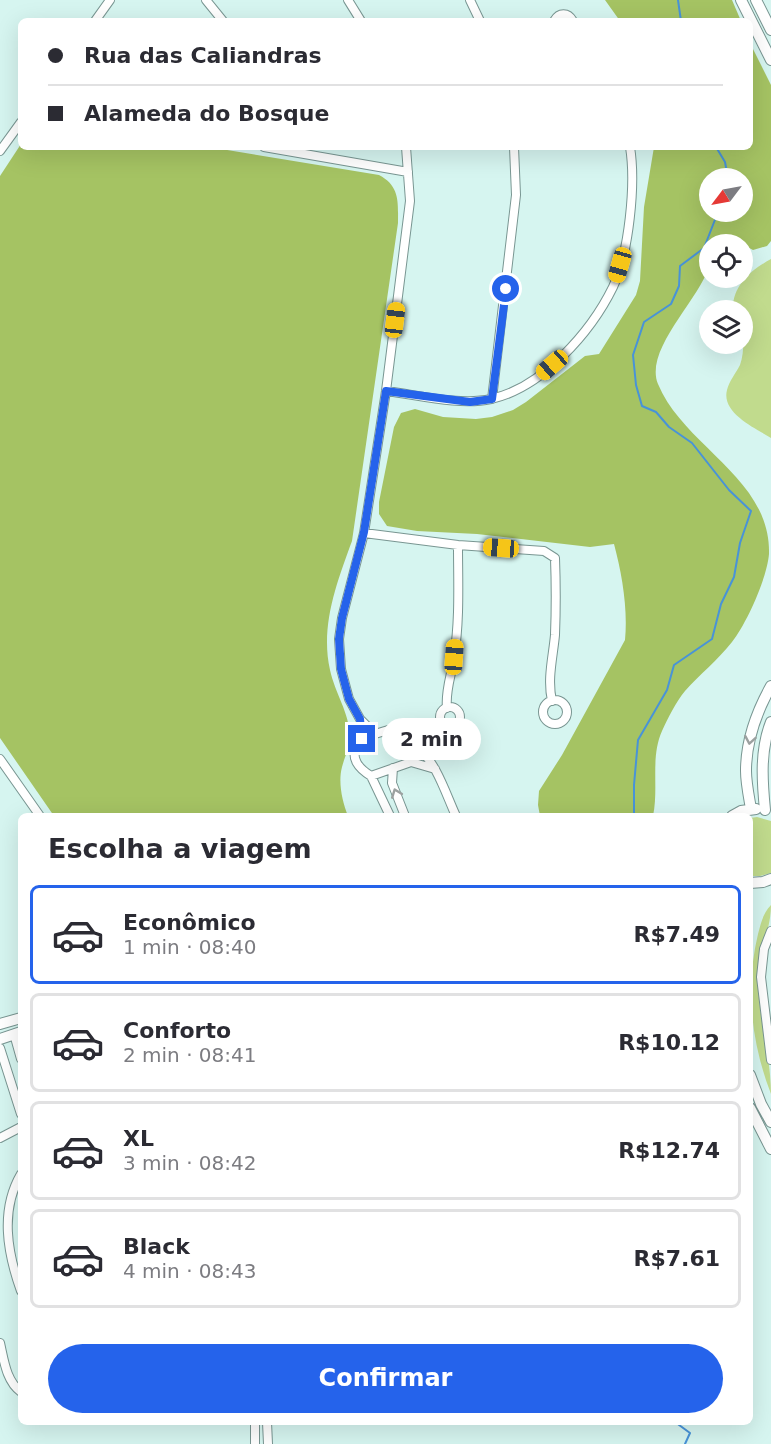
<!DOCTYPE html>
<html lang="pt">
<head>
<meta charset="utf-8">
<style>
  body { margin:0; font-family:"DejaVu Sans",sans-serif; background:#f2f2f3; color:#2b2b33; height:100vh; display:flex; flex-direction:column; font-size:22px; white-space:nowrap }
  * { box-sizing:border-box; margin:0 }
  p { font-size:20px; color:#7c7c81 }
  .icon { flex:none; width:33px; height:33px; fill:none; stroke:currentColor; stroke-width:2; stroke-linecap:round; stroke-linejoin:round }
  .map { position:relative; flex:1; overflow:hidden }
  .panel { position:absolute; left:18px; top:813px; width:735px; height:612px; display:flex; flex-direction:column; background:#fff; border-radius:9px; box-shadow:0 6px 24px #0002 }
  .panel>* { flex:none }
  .banner { position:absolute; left:18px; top:18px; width:735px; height:132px; border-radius:9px; box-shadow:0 6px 24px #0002; display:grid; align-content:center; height:132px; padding:0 30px; background:#fff }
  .needle { width:39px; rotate:238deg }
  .buttons { position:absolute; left:699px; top:168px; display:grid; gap:12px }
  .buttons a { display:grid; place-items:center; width:54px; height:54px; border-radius:50%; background:#fff; box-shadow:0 6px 24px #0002; font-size:30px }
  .end { position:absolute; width:27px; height:27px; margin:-14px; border:8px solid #2563eb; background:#fff; box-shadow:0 0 0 3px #fff }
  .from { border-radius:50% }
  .bubble { position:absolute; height:42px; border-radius:21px; background:#fff; box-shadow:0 6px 24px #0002; font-size:20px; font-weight:700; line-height:42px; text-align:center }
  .car { position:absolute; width:18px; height:36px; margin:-18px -9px; border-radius:8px; box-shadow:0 0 4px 2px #0007; background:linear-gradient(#f5c518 24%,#345 0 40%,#f5c518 0 76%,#345 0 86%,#f5c518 0) }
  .banner b { display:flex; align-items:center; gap:21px; height:57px; font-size:22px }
  .banner b+b { border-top:2px solid #e1e1e2 }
  .banner i { width:15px; height:15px; background:#2b2b33 }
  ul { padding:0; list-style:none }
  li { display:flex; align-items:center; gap:18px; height:99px; margin:0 12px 9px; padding:0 18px; border:3px solid #e1e1e2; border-radius:9px }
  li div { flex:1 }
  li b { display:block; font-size:22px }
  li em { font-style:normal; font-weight:700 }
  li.selected { border-color:#2563eb }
  li>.icon { width:54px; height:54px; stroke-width:1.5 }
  h2 { padding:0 30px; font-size:27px; line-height:72px }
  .button { display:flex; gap:12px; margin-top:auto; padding:12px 30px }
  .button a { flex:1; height:69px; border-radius:36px; background:#2563eb; color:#fff; font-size:24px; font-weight:700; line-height:69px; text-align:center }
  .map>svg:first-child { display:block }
</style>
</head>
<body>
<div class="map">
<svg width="771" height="1444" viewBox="0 0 771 1444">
  <rect width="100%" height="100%" fill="#d6f5f0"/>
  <path fill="#c1db8d" d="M771,259V438C755,428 721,413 727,390C729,381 736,373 740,365C746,348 742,329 742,310H733C732,286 751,270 771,259Z
    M757,817L771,821V873L760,876H750V818Z
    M771,905C771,931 758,952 758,978C758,1017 771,1055 771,1094C751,1042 745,988 758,934C761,923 763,913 771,905Z"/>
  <path fill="#a5c363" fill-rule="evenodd" d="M605,0H732L741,21H620Z
    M750,43L771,85V241L767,246L753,250L742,244H710C710,251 711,261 709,267C698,301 644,350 658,384C684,447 771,478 769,554C767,578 747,623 732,642C718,660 700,674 685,691C676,702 668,718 662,731C650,758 659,788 653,816H540L538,805L539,791L562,755L625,640C628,609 622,574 614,544L590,547L477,534L417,531L387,526L379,514V502L394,427L401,413L415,409L443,417L476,419L492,417L513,410L526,402L585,356L599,354L636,295L640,281L644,207L654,147H750ZM710,178H742V212H710Z
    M21,144V147H209L379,175C400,186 398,202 398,223L352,541C337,582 320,626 330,670C335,693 349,712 350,736C350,746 345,756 342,767C338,782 342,801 348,816H54L0,738V176Z"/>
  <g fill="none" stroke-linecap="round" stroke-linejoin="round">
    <path stroke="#4893d8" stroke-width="2" d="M678,0L681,21
      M716,147L725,162L728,178
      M634,816V785L638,740L667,690L674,665L712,639L721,604L734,577L740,543L751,511L729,490L692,443L669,427L656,412L642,406L636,385L633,355L644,322L671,304L679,286L680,266L704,248L718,212
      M675,1422L690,1433L685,1444"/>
    <defs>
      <path id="minor" d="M206,0L223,21
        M348,0L361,21
        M470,0L480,21
        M95,21L110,0
        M554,21C559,12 568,12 573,21
        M264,147L408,172
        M0,151L21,122
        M386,391C418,395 460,406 491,399C542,388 591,332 613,287C629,253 636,184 630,147
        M492,399L516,195L514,147
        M364,533L458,545L544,551L555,558C556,584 556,609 555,635C553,657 547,679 552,701
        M543 712a12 12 0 1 1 24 0a12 12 0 1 1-24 0Z
        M440 717a10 10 0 1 1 20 0a10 10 0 1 1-20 0Z
        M447,708C445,690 452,674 454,657C460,620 458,582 458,545
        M398,727L410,734L417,746V752L411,762L371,776C358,768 351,759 356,744L375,734Z
        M375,734L360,719L349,699L341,669L339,639L342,618L364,533L386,391L410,201L406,147
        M417,746C437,764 445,792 456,816
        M0,759L40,816
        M411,762L435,769
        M393,768L392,783L405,816
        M371,776L390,816
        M771,931L764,949L761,977L771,1060
        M14,1034L21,1059
        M0,1048L21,1114
        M0,1138L21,1127
        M21,1174C0,1210 7,1252 21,1291
        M0,1343C4,1360 6,1381 21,1392
        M255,1422V1444
        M267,1422L268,1444"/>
      <path id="tertiary" d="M741,0L771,60
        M756,0L771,30
        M751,809C749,797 746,783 746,771C746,742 757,711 771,686
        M765,810C762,780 760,750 771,722
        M732,816L741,811L756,809
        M750,883L763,882L771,879
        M0,1024L21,1018
        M0,1039L21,1032
        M750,1075L761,1104L771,1122
        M750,1108L771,1149"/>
    </defs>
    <use href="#minor" stroke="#799692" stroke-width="10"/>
    <use href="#tertiary" stroke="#799692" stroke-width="12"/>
    <use href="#minor" stroke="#fff" stroke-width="8"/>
    <use href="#tertiary" stroke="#fff" stroke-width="10"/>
  </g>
  <defs><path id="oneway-chevron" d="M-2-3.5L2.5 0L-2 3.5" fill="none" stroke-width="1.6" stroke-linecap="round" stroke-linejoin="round" transform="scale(1.5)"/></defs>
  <g stroke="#9ca1a0">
    <use href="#oneway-chevron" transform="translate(750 740) rotate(100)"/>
    <use href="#oneway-chevron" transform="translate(396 793) rotate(-111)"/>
  </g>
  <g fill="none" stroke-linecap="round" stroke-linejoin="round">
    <path stroke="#2563eb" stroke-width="8" d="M362,739L360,719L349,699L341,669L339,639L342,618L364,532L386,391L470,402L492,399L506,289"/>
  </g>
</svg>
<div class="buttons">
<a><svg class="needle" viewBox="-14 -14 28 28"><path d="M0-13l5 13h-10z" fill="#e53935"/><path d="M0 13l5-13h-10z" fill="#7c7c81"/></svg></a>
<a><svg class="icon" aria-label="locate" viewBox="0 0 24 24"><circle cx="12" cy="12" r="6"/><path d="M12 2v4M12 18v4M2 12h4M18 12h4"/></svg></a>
<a><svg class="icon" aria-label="layers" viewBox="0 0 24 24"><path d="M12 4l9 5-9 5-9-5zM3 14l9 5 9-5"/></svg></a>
</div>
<i class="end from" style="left:506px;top:289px"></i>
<i class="end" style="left:362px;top:739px"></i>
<div class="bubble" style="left:382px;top:718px;width:99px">2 min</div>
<i class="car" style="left:620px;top:265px;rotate:196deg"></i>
<i class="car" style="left:395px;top:320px;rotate:7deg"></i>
<i class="car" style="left:552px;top:365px;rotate:229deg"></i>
<i class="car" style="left:501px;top:548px;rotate:274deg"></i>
<i class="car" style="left:454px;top:657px;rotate:4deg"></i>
<div class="banner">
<b><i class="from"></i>Rua das Caliandras</b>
<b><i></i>Alameda do Bosque</b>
</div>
<section class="panel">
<h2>Escolha a viagem</h2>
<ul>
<li class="selected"><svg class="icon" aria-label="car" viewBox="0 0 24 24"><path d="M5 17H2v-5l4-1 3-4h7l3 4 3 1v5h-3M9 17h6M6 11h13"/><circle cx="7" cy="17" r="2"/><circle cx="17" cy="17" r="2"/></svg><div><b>Econômico</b><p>1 min · 08:40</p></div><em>R$7.49</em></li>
<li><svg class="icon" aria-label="car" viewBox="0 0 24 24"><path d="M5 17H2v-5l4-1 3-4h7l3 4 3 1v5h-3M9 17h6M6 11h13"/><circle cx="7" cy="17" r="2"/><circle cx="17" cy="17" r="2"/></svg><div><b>Conforto</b><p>2 min · 08:41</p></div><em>R$10.12</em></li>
<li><svg class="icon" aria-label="car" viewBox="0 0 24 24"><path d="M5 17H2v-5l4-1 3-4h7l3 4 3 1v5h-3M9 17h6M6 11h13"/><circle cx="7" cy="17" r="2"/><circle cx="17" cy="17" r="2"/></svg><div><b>XL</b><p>3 min · 08:42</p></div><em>R$12.74</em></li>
<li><svg class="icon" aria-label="car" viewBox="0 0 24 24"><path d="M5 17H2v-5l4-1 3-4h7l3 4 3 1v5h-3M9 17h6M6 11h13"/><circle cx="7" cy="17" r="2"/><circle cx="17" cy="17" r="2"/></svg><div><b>Black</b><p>4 min · 08:43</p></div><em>R$7.61</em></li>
</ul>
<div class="button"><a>Confirmar</a></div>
</section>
</div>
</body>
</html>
